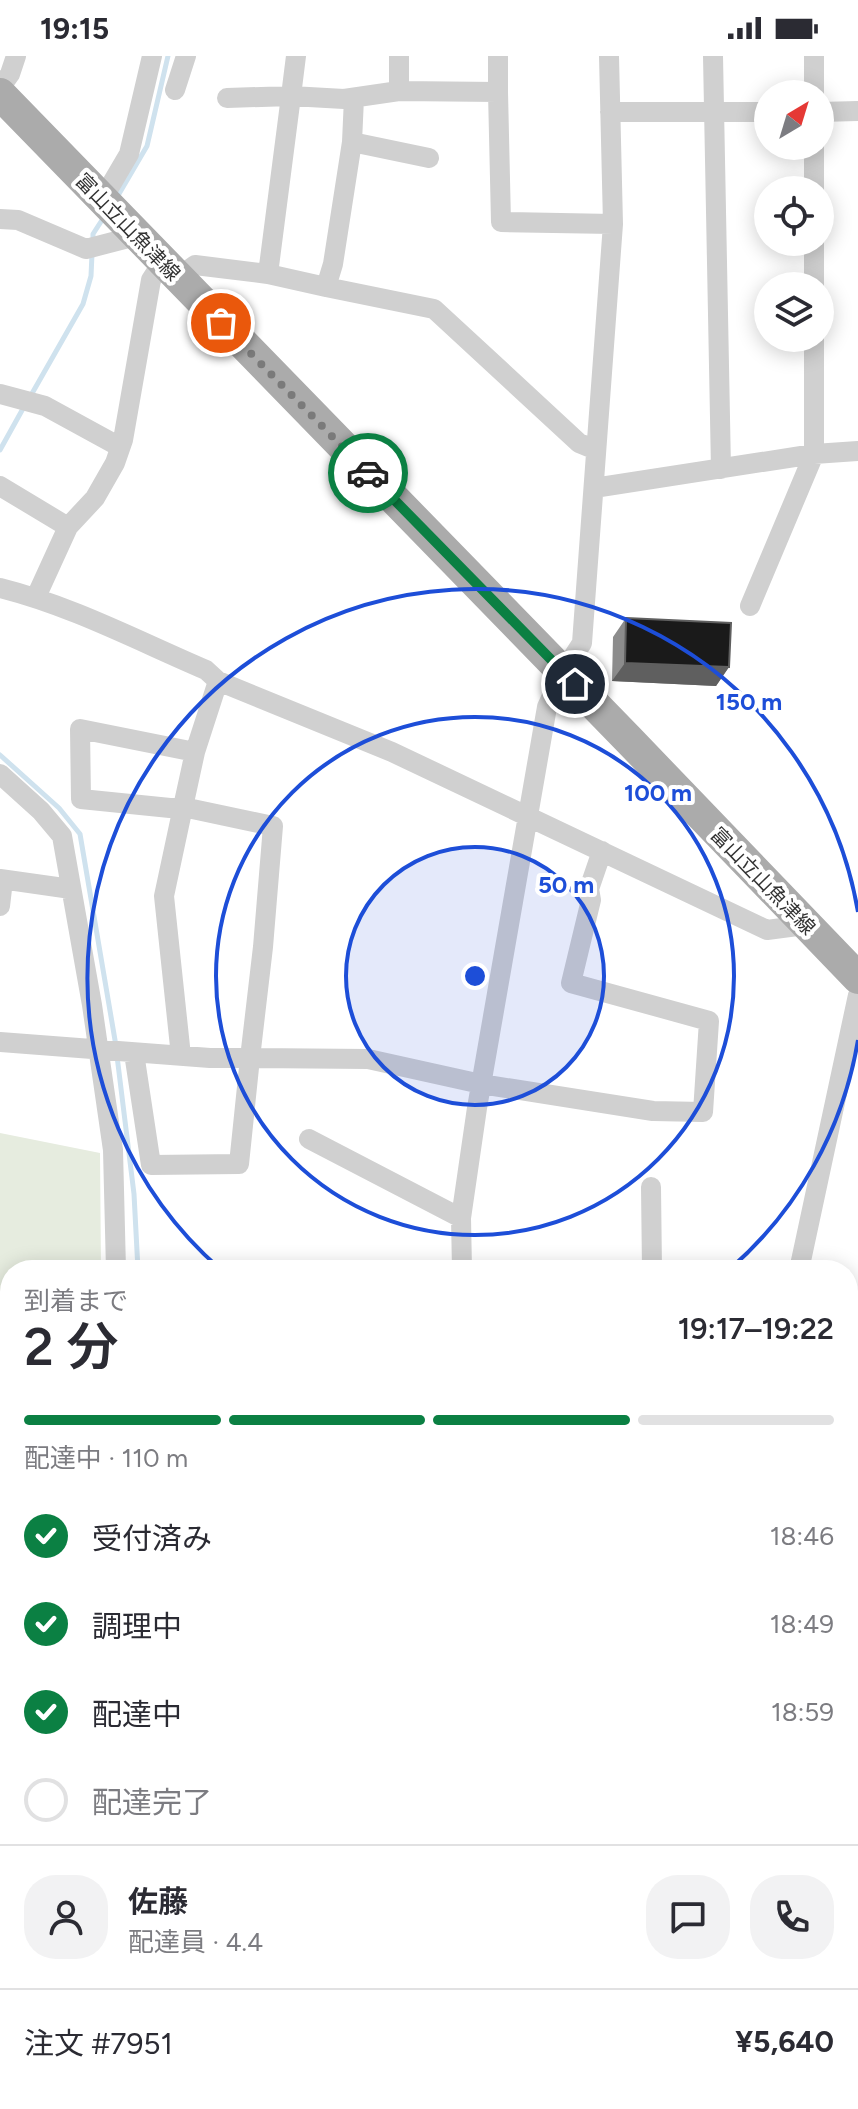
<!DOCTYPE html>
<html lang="ja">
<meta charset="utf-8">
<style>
body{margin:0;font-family:Figtree,"Noto Sans JP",sans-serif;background:#f2f2f3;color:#2b2b33;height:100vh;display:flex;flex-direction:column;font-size:30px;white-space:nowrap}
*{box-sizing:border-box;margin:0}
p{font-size:26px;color:#7c7c81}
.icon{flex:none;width:44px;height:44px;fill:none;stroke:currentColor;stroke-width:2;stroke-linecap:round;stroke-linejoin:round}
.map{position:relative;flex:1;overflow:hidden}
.details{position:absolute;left:0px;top:1204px;width:858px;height:850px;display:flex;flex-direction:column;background:#fff;border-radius:32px 32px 0 0;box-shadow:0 4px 20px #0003}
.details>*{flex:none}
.needle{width:52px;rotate:38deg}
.controls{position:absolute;left:754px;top:24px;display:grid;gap:16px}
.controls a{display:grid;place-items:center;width:80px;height:80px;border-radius:50%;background:#fff;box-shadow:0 4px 20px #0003;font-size:40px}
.pin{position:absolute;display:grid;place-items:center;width:68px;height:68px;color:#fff;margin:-34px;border:4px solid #fff;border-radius:50%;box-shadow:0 2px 8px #0007}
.courier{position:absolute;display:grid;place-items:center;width:80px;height:80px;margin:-40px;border:6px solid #0b8043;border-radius:50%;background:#fff;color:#222;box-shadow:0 2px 10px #0007}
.summary em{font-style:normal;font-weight:600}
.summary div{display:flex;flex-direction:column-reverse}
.summary{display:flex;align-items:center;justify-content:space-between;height:136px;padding:0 24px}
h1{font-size:52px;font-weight:600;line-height:60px}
.bar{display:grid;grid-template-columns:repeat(4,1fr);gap:12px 8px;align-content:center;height:96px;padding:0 24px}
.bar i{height:10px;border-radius:6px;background:#e1e1e2}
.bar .on{background:#0b8043}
.bar p{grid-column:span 4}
.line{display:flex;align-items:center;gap:20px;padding:0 24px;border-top:2px solid #e1e1e2}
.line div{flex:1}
.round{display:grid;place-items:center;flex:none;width:84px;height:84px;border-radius:32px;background:#f2f2f3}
ol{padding:0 24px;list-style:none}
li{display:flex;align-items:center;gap:24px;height:88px}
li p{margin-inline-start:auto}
li .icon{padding:8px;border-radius:50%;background:#0b8043;color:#fff;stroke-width:4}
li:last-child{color:#7c7c81}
li i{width:44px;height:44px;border:4px solid #e1e1e2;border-radius:50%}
.status{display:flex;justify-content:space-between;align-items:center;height:56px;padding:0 40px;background:#fff;direction:ltr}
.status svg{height:22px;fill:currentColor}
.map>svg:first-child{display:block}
</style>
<div class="status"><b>19:15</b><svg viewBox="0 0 49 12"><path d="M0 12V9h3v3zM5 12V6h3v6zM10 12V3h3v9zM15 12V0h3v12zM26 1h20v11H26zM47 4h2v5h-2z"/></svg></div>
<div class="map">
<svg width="858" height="2053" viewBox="0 0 858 2053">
<rect width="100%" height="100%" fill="#fff"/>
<path fill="#e6ecdf" d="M0 1077 100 1097 101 1214H10V1310L0 1308Z"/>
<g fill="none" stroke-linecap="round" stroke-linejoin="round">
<path stroke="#cfe2ee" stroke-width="5" d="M116 143 147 90 168 0
M93 184V178L104 161
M30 341 83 248 91 220 92 198
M0 394 25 349
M0 699 59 752 80 778 116 990
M117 1000 134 1138 138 1214
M259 2044 265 2053"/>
<path stroke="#d0d0d0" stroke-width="20" d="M296 0 291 40 344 43 399 35 498 36 501 166 613 168
M399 0V35
M498 0V36
M713 0 721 413
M814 0V38
M0 32 10 18 16 0
M175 34 186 0
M227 42 291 40 268 218 326 231
M354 42 352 86 429 102
M610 56H768
M820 56 858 55
M352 86 333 208 326 231 434 253 579 387 596 394
M814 90V134
M102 144 129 98 152 0
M0 163 18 164 86 193 136 180
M814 186V230
M177 222 195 209 268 218
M0 338 45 350 120 391
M0 430 68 471
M594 432 814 398 858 395
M0 532C72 550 138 585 206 614L218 625 392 696 767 874 805 869
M36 541 68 471 95 442 115 407 123 384 151 224 162 207
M750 550 814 398V282
M0 718 41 755 62 780 92 949 113 1094 116 1214
M0 823 71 833
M0 850 3 824
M0 986 210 1002H250L263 891 273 770 183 751 195 696 218 625
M134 997 151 1109 239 1108 250 1002 368 1003 481 1028 653 1055 703 1056 709 965 571 927 591 844 589 833 602 795
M181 1000 164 840 183 751 170 752 81 743 80 673 195 696
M309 1083 461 1162
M651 1131 652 1214
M462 1214 461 1162 477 1052 547 651 563 616 582 587 613 168 609 0
M799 1214 858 939
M848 1258 858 1260
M0 1478 10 1480
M848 1543 858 1545
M0 1595 10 1597
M0 1711 10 1713
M848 1948 858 1937
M0 1997 10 1994
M848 2043 857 2053
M240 2044 246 2053
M275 2044 282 2053
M475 2044 476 2053
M23 2053V2044
M127 2053 128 2044
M377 2053 378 2044
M587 2053 671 2044"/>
<path stroke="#ababab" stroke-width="32" d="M0 38 628 683 858 922"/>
</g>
<path fill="#8c8c8c" d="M626 562 729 611 716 630 612 625 613 581Z
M0 1335 2 1351 10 1353V1446L0 1444Z"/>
<path fill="#5f5f5f" d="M625 607 729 611 716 630 612 625Z
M0 1385 10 1387V1392L0 1406Z
M5 1424 10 1425V1446L0 1444V1432Z"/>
<path fill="#1a1a1a" stroke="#5f5f5f" stroke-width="2" d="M626 562 731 567 729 611 625 607Z
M0 1335 5 1336 2 1351 10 1353V1387L0 1385Z
M10 1402V1425L5 1424Z"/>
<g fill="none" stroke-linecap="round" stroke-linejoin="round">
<path stroke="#7a7a7a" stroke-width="8" stroke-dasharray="0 14.4" d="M221 267 368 417"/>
<path stroke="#0b8043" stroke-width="10" d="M368 417 575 628"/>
</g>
<circle cx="475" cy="920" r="129" fill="#1d4ed8" fill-opacity=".12"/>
<g fill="none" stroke="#1d4ed8" stroke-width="4">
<circle cx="475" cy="920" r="129"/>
<circle cx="475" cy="920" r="259"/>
<path d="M858 984A388 388 0 0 1 730 1213M220 1213A388 388 0 1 1 858 856"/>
</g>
<g text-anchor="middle" stroke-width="8" stroke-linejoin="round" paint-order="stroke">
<g font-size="20" fill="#333" stroke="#fff">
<text transform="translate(128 171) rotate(46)" y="7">富山立山魚津線</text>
<text transform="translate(763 825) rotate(46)" y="7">富山立山魚津線</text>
</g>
</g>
<circle cx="475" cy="920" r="12" fill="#1d4ed8" stroke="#fff" stroke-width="4"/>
<g font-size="24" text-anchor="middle" font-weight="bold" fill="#1d4ed8" stroke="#fff" stroke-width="8" stroke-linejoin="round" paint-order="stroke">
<text x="749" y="654">150 m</text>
<text x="658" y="745">100 m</text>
<text x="566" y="837">50 m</text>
</g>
</svg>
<div class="controls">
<a><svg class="needle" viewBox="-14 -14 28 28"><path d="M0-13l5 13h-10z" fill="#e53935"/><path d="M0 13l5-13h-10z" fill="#7c7c81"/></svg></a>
<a><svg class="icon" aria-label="locate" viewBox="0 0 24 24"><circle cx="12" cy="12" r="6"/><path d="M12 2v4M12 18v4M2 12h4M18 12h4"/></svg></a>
<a><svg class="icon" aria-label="layers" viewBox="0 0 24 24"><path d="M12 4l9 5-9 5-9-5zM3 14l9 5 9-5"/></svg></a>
</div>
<div class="pin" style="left:221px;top:267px;background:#ea580c"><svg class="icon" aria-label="bag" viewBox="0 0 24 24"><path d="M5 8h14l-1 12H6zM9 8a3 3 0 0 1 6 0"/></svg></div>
<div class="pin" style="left:575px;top:628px;background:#1f2937"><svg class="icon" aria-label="home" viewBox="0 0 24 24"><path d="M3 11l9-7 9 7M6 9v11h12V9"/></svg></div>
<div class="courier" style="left:368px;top:417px"><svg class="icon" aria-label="car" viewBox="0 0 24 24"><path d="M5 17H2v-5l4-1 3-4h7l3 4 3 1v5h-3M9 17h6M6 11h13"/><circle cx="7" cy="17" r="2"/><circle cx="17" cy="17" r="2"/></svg></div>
<section class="details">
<div class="summary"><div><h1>2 分</h1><p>到着まで</p></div><em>19:17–19:22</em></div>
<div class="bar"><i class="on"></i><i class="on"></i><i class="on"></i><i></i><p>配達中 · 110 m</p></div>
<ol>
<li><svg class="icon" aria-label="check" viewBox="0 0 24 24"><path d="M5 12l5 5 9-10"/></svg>受付済み<p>18:46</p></li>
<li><svg class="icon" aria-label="check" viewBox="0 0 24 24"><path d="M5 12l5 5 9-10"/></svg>調理中<p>18:49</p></li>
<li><svg class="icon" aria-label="check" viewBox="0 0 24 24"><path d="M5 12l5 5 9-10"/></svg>配達中<p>18:59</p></li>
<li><i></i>配達完了</li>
</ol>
<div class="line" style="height:144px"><a class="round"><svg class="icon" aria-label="person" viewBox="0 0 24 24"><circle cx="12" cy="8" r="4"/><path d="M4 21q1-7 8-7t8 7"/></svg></a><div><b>佐藤</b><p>配達員 · 4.4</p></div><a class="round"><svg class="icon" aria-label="chat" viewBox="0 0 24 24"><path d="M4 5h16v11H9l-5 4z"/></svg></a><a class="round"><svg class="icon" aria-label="phone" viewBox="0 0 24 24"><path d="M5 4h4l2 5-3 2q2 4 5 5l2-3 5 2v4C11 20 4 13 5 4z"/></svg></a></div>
<div class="line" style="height:104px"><div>注文 #7951</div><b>¥5,640</b></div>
</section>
</div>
